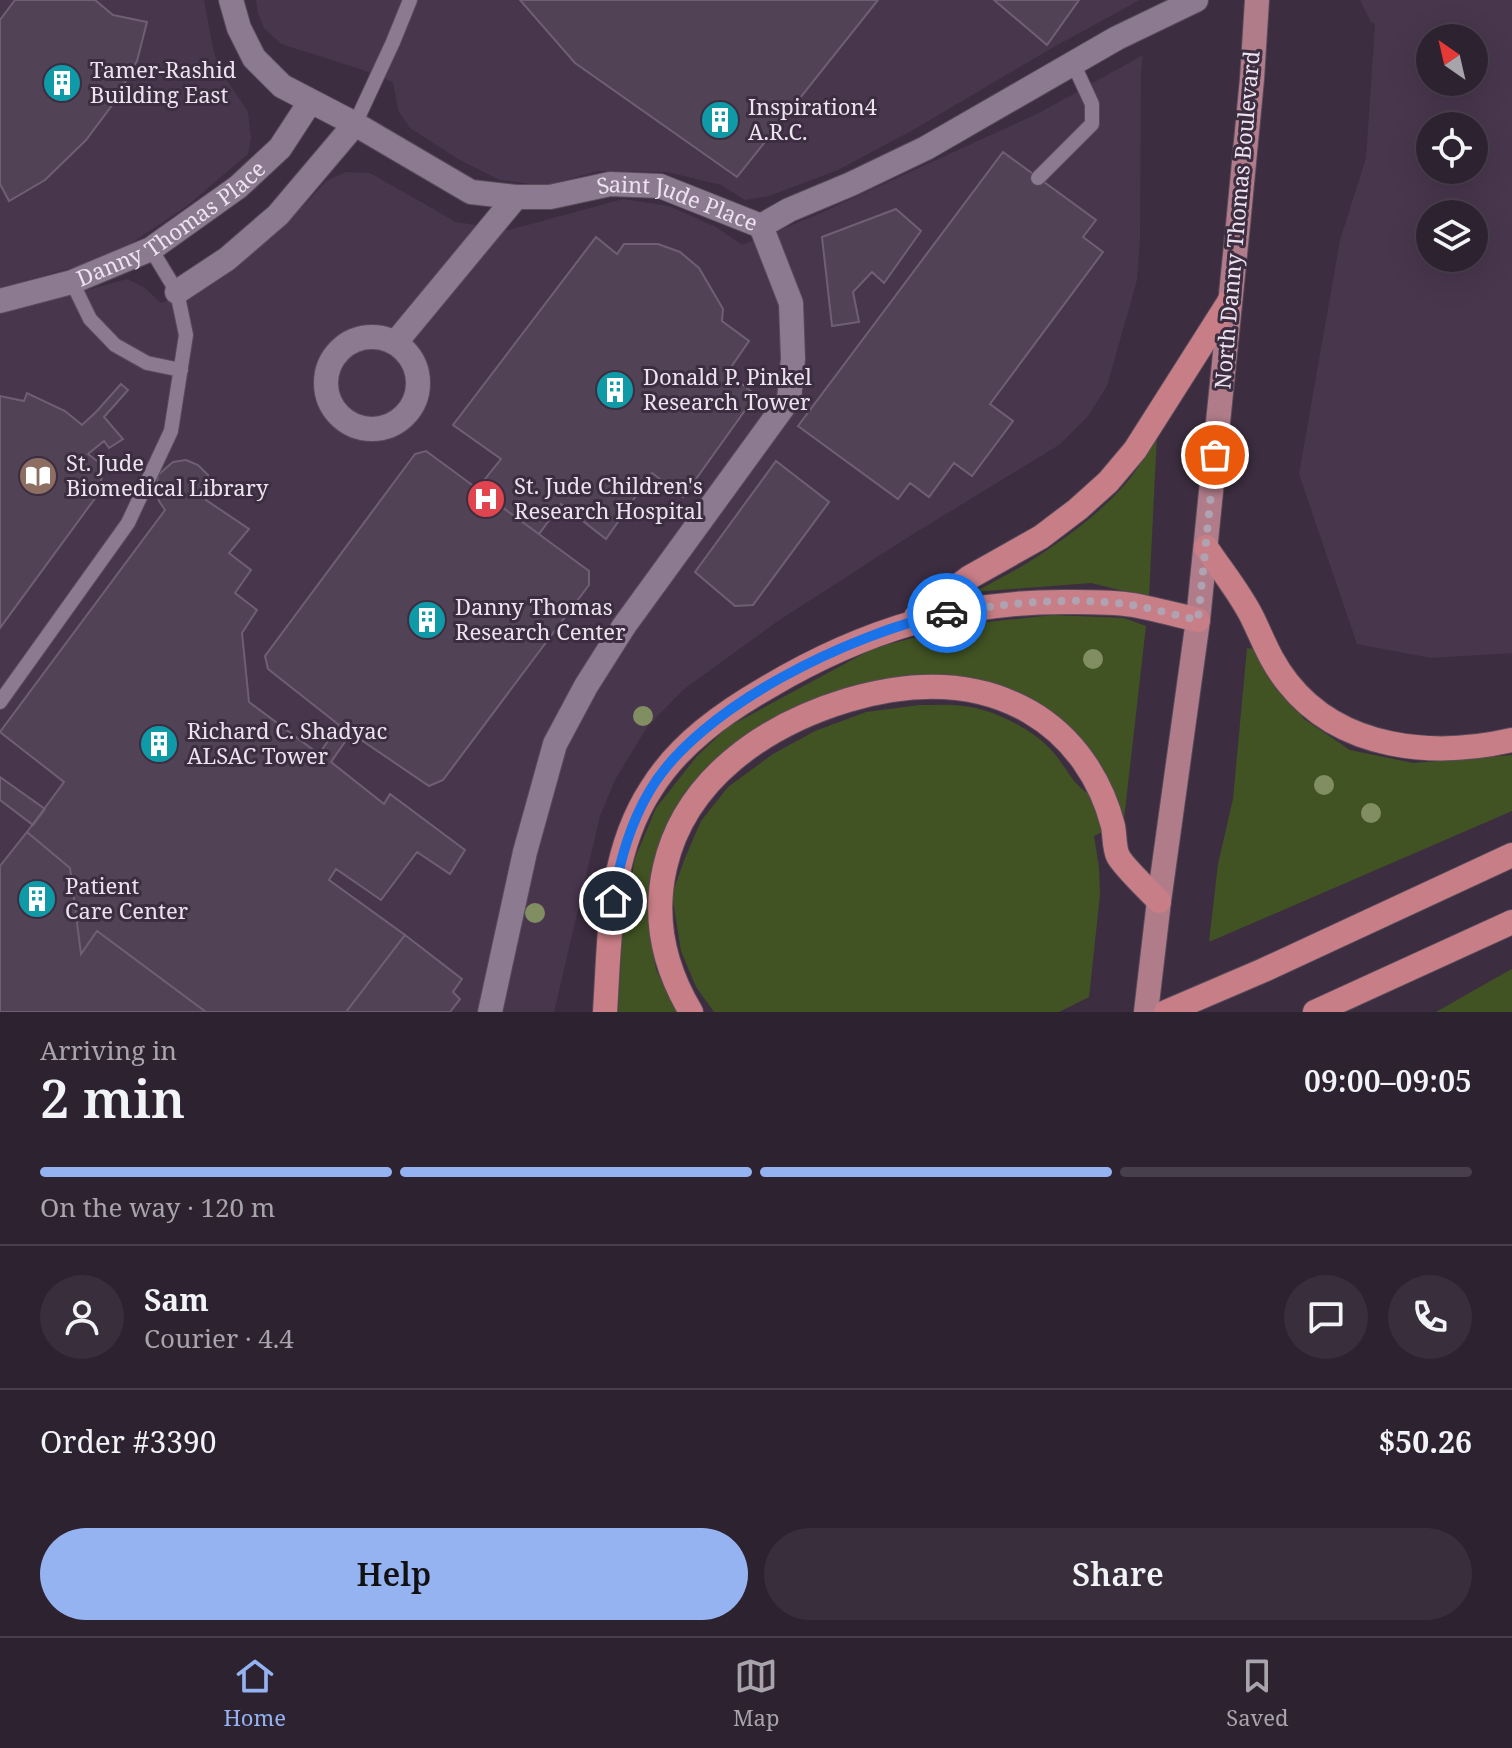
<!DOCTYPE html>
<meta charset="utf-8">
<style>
body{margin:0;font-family:"Noto Serif",serif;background:#392f3c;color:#f1f3f6;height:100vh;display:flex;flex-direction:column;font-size:30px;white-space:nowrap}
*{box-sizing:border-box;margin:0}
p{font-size:26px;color:#a7a4ab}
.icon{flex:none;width:44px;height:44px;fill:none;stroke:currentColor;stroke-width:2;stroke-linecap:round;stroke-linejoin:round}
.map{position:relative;height:1012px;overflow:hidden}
.drawer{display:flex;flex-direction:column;background:#2d2230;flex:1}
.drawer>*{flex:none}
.needle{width:52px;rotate:326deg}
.buttons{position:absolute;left:1416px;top:24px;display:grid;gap:16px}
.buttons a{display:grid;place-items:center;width:72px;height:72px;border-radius:50%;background:#2d2230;box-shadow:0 8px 32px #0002,0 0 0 2px #483f4c;font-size:40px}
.pin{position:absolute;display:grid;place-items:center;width:68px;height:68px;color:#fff;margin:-34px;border:4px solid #fff;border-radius:50%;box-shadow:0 2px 8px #0007}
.courier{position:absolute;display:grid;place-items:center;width:80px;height:80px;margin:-40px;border:6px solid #1a73e8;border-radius:50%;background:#fff;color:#222;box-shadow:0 2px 10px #0007}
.head em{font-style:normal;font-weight:600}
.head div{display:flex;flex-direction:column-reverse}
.head{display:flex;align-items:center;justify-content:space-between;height:136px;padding:0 40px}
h1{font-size:52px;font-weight:600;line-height:60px}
.bar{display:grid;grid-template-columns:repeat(4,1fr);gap:12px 8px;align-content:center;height:96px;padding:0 40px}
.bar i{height:10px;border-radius:6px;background:#483f4c}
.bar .on{background:#95b2f1}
.bar p{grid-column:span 4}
.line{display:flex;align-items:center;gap:20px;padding:0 40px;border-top:2px solid #483f4c}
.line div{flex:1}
.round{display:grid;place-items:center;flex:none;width:84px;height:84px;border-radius:42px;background:#392f3c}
.cta{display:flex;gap:16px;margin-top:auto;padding:16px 40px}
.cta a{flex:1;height:92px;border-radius:48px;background:#95b2f1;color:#111;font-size:32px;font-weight:600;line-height:92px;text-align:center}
.cta a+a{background:#392f3c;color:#f1f3f6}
.dock{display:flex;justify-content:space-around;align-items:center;height:112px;border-top:2px solid #483f4c;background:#2d2230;font-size:22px;color:#a7a4ab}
.dock a{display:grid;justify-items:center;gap:4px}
.dock .on{color:#95b2f1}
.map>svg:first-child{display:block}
</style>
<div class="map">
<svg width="1512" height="1012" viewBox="0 0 1512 1012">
<rect width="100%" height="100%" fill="#3c2d40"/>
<path fill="#48364d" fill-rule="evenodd" d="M0 0H204L214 53 228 82 248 112 251 138 248 154 187 206 127 246 78 266 0 288Z
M256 0H1140L1052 48 913 130 838 170 769 196 745 200 721 185 667 172 598 171 544 186 500 180 458 159 410 128 398 110 393 82 360 69 281 44 264 28 258 13Z
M1360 0H1512V653L1431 658 1357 644 1299 474 1340 240 1366 158 1375 24 1371 22ZM1474 38V82H1430V38ZM1474 126V170H1430V126ZM1474 214V258H1430V214Z
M1143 55 1141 71 1140 240 1137 280 1107 386 1088 416 1059 445 910 536 778 621 684 689 647 727 615 780 600 816 554 1012H0V314L127 279 145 288 161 303 202 286 250 254 301 208 326 181 346 172 370 173 456 222 509 230 623 199 669 206 716 227 742 245 814 216 1039 113Z"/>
<path fill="#415323" d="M1157 435 1149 597 1091 583 974 592C1026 566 1079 533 1119 491 1135 475 1146 455 1157 435Z
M1053 615 1124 618 1146 626 1123 828H1121L1105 772 1085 744 988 683 947 675 881 679 817 701 755 733 652 873 648 918 656 969 677 1012H618L622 938 635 858 656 808 697 756 728 727 874 648 968 624Z
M1247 648 1254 649 1270 680 1304 719 1350 750 1413 763 1512 755V811L1209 942 1218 864 1233 799Z
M920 705C934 705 949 704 964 706 992 709 1033 729 1052 751 1066 766 1074 788 1093 796L1104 831 1094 836 1099 867 1100 895 1089 997 1059 1012H714L696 987 681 951 672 894 685 858 701 821 728 787 773 754 815 731 866 712Z
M1512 969V1012H1436L1508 971Z"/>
<path fill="#524256" stroke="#705f74" stroke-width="2" d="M15 0H95L113 15 147 22 137 61 113 104 86 140 45 180 9 201 0 184V20Z
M520 0H878L737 177 575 63Z
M994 0H1079L1047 45Z
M1003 152 1096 220 1083 237 1103 252 990 404 1013 421 972 476 954 463 929 497 910 483 898 499 798 426Z
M896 209 921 231 884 283 872 272 853 292 859 322 832 326 822 237Z
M596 237 617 254 624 244H658L680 252 699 268 723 309 722 321 749 341 727 373 756 395 683 497 652 473 606 539 561 504 539 534 477 489 501 459 453 425Z
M121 384 128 390 104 417 123 439 109 448 104 441 88 454 105 467 96 497 0 628V396L24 401 27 393 65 411 82 425 96 412Z
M426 451 589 571V585L443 780 429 786 339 725 268 669 265 656 415 454Z
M186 460 198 465 208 475 210 489 206 500 249 529 229 553 251 570 235 593 257 610 242 633 249 702 319 754 339 725 351 733 331 762 384 804 390 794 465 850 450 874 417 852 381 900 336 869 329 880 405 935 346 1012H206L97 931 81 954 70 868 27 832 64 782 0 732 165 510 159 501 156 489 158 475 173 462Z
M776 461 829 502 753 605 735 606 695 572Z
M0 777 45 809 33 825 0 800Z
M27 832 70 868 81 954 97 931 206 1012H0V866Z
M405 935 462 979 453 992 460 999 450 1012H346Z"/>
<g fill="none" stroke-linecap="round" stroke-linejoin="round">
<defs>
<path id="lane" d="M355 124 393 42 410 0
M1038 178 1092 124V104L1073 63
M72 282 90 319 115 345 147 363 181 370
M0 702 128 523 171 431 186 335 177 292 151 249"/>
<g id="street">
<path id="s1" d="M231 0 239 28 254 58 282 86 355 124 471 192 516 197H550L610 184 660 186 761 226 789 210 851 184 926 148 1117 38 1196 0"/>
<path d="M177 292 227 259 278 215 355 124"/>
<path id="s2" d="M0 301 72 282 151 249 238 187 280 148 310 102"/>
<circle cx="372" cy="383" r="46"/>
<path d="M396 342 516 197"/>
<path d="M490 1012 525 852 555 744 586 686 624 626 789 399 793 359 791 303 761 226"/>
</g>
<path id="primary" d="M1146 1012 1159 901 1198 620 1238 225 1252 79 1257 0"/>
<path id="highway" d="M1206 547C1221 570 1241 594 1253 619 1264 642 1271 662 1288 683 1341 750 1434 758 1512 740
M916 617 970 577 1041 537 1078 509 1108 482 1135 450 1229 302
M605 1012C610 937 608 855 651 789 679 744 723 713 768 687 864 630 961 600 1073 602 1093 602 1114 602 1133 605 1155 609 1177 615 1198 620
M691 1012C664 967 653 919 665 867 685 779 765 725 848 700 909 682 973 679 1030 712 1073 737 1101 779 1113 826 1115 836 1114 848 1118 856 1122 865 1150 892 1159 901
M1166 1012 1264 970 1512 855
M1315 1012 1512 922"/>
</defs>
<use href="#lane" stroke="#584b5a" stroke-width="16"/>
<use href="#street" stroke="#584b5a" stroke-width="26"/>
<use href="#primary" stroke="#584b5a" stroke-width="26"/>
<use href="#highway" stroke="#584b5a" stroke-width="26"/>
<use href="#lane" stroke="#8c7a91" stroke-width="14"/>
<use href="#street" stroke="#8c7a91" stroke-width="24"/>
<use href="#primary" stroke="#b07c8a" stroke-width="24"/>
<use href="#highway" stroke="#c87e86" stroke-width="24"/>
</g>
<g fill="#808e61">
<circle cx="1093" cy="659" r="10"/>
<circle cx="643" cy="716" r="10"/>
<circle cx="1324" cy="785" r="10"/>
<circle cx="1371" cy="813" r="10"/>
<circle cx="535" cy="913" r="10"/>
</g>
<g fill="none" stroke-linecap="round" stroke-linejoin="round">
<path stroke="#afa3b2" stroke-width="8" stroke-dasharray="0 14.4" d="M947 613C1008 603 1071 596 1132 605 1154 609 1176 615 1198 620L1215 455"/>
<path stroke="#1a73e8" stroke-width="10" d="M613 901C619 863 629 826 649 792 698 706 853 633 947 613"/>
</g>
<defs>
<symbol id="building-disc" viewBox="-11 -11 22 22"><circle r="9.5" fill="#0f9aa8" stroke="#3c2d40"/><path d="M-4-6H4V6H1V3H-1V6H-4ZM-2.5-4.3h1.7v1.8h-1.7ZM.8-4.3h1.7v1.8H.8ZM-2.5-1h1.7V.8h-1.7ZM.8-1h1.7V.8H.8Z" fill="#fff"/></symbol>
<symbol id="library-disc" viewBox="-11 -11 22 22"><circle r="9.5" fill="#8d6e63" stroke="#3c2d40"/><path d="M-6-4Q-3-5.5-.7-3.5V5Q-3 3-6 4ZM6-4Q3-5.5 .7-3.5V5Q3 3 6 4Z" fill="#fff"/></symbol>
<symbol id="hospital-disc" viewBox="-11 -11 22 22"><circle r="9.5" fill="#e0444e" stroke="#3c2d40"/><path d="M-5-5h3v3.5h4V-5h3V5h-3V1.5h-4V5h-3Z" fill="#fff"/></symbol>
</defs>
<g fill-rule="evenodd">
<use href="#building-disc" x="40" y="61" width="44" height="44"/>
<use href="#building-disc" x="698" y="98" width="44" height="44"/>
<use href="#building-disc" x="593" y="368" width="44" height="44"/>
<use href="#library-disc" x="16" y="454" width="44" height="44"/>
<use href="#hospital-disc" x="464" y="477" width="44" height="44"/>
<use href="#building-disc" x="405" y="598" width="44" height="44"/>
<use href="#building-disc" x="137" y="722" width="44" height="44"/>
<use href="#building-disc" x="15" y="877" width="44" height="44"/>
</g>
<g text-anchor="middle" stroke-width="6" stroke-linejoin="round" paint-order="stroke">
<g font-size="22" fill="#ede3ef" stroke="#3c2d40" text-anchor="start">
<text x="90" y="78">Tamer-Rashid<tspan x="90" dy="25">Building East</tspan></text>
<text x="748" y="115">Inspiration4<tspan x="748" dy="25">A.R.C.</tspan></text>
<text x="643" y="385">Donald P. Pinkel<tspan x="643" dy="25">Research Tower</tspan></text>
<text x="66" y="471">St. Jude<tspan x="66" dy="25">Biomedical Library</tspan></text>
<text x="514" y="494">St. Jude Children's<tspan x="514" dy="25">Research Hospital</tspan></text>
<text x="455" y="615">Danny Thomas<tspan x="455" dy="25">Research Center</tspan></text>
<text x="187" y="739">Richard C. Shadyac<tspan x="187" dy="25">ALSAC Tower</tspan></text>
<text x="65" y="894">Patient<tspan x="65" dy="25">Care Center</tspan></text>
</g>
<g font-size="22" fill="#ede3ef" stroke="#3c2d40">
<text dy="8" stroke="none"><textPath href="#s1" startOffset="530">Saint Jude Place</textPath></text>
<text dy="8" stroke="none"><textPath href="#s2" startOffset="190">Danny Thomas Place</textPath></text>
<text transform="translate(1237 220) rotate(-85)" y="8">North Danny Thomas Boulevard</text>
</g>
</g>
</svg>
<div class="buttons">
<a><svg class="needle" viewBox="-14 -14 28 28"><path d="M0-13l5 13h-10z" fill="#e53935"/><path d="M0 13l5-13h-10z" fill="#a7a4ab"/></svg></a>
<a><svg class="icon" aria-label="locate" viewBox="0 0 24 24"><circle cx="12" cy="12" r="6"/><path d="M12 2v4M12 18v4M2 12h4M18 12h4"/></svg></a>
<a><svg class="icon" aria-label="layers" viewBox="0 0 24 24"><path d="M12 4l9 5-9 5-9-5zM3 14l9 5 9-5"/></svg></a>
</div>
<div class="pin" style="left:1215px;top:455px;background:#ea580c"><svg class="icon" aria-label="bag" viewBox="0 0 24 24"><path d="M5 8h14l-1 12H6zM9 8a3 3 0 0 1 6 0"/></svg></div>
<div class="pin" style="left:613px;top:901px;background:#1f2937"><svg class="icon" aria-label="home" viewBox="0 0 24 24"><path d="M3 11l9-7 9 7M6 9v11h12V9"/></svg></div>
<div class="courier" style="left:947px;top:613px"><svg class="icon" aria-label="car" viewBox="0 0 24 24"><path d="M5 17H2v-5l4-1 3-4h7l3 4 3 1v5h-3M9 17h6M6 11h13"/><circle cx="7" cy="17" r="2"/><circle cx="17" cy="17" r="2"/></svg></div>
</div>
<section class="drawer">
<div class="head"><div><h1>2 min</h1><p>Arriving in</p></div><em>09:00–09:05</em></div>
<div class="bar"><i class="on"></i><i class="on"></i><i class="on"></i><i></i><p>On the way · 120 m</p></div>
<div class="line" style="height:144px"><a class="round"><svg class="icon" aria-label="person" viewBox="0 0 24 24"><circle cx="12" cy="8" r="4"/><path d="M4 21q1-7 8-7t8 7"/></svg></a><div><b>Sam</b><p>Courier · 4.4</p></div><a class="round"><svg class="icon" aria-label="chat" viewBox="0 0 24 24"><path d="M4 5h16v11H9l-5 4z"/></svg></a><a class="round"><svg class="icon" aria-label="phone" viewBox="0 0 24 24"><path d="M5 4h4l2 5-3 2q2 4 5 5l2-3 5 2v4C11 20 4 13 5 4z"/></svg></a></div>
<div class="line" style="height:104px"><div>Order #3390</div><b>$50.26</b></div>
<div class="cta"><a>Help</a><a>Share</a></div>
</section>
<nav class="dock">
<a class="on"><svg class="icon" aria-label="home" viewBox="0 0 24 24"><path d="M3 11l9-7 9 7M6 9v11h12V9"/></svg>Home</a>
<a><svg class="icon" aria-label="map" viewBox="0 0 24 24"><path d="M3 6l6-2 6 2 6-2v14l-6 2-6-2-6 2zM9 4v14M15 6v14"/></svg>Map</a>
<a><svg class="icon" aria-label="saved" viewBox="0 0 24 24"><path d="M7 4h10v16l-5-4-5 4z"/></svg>Saved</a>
</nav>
